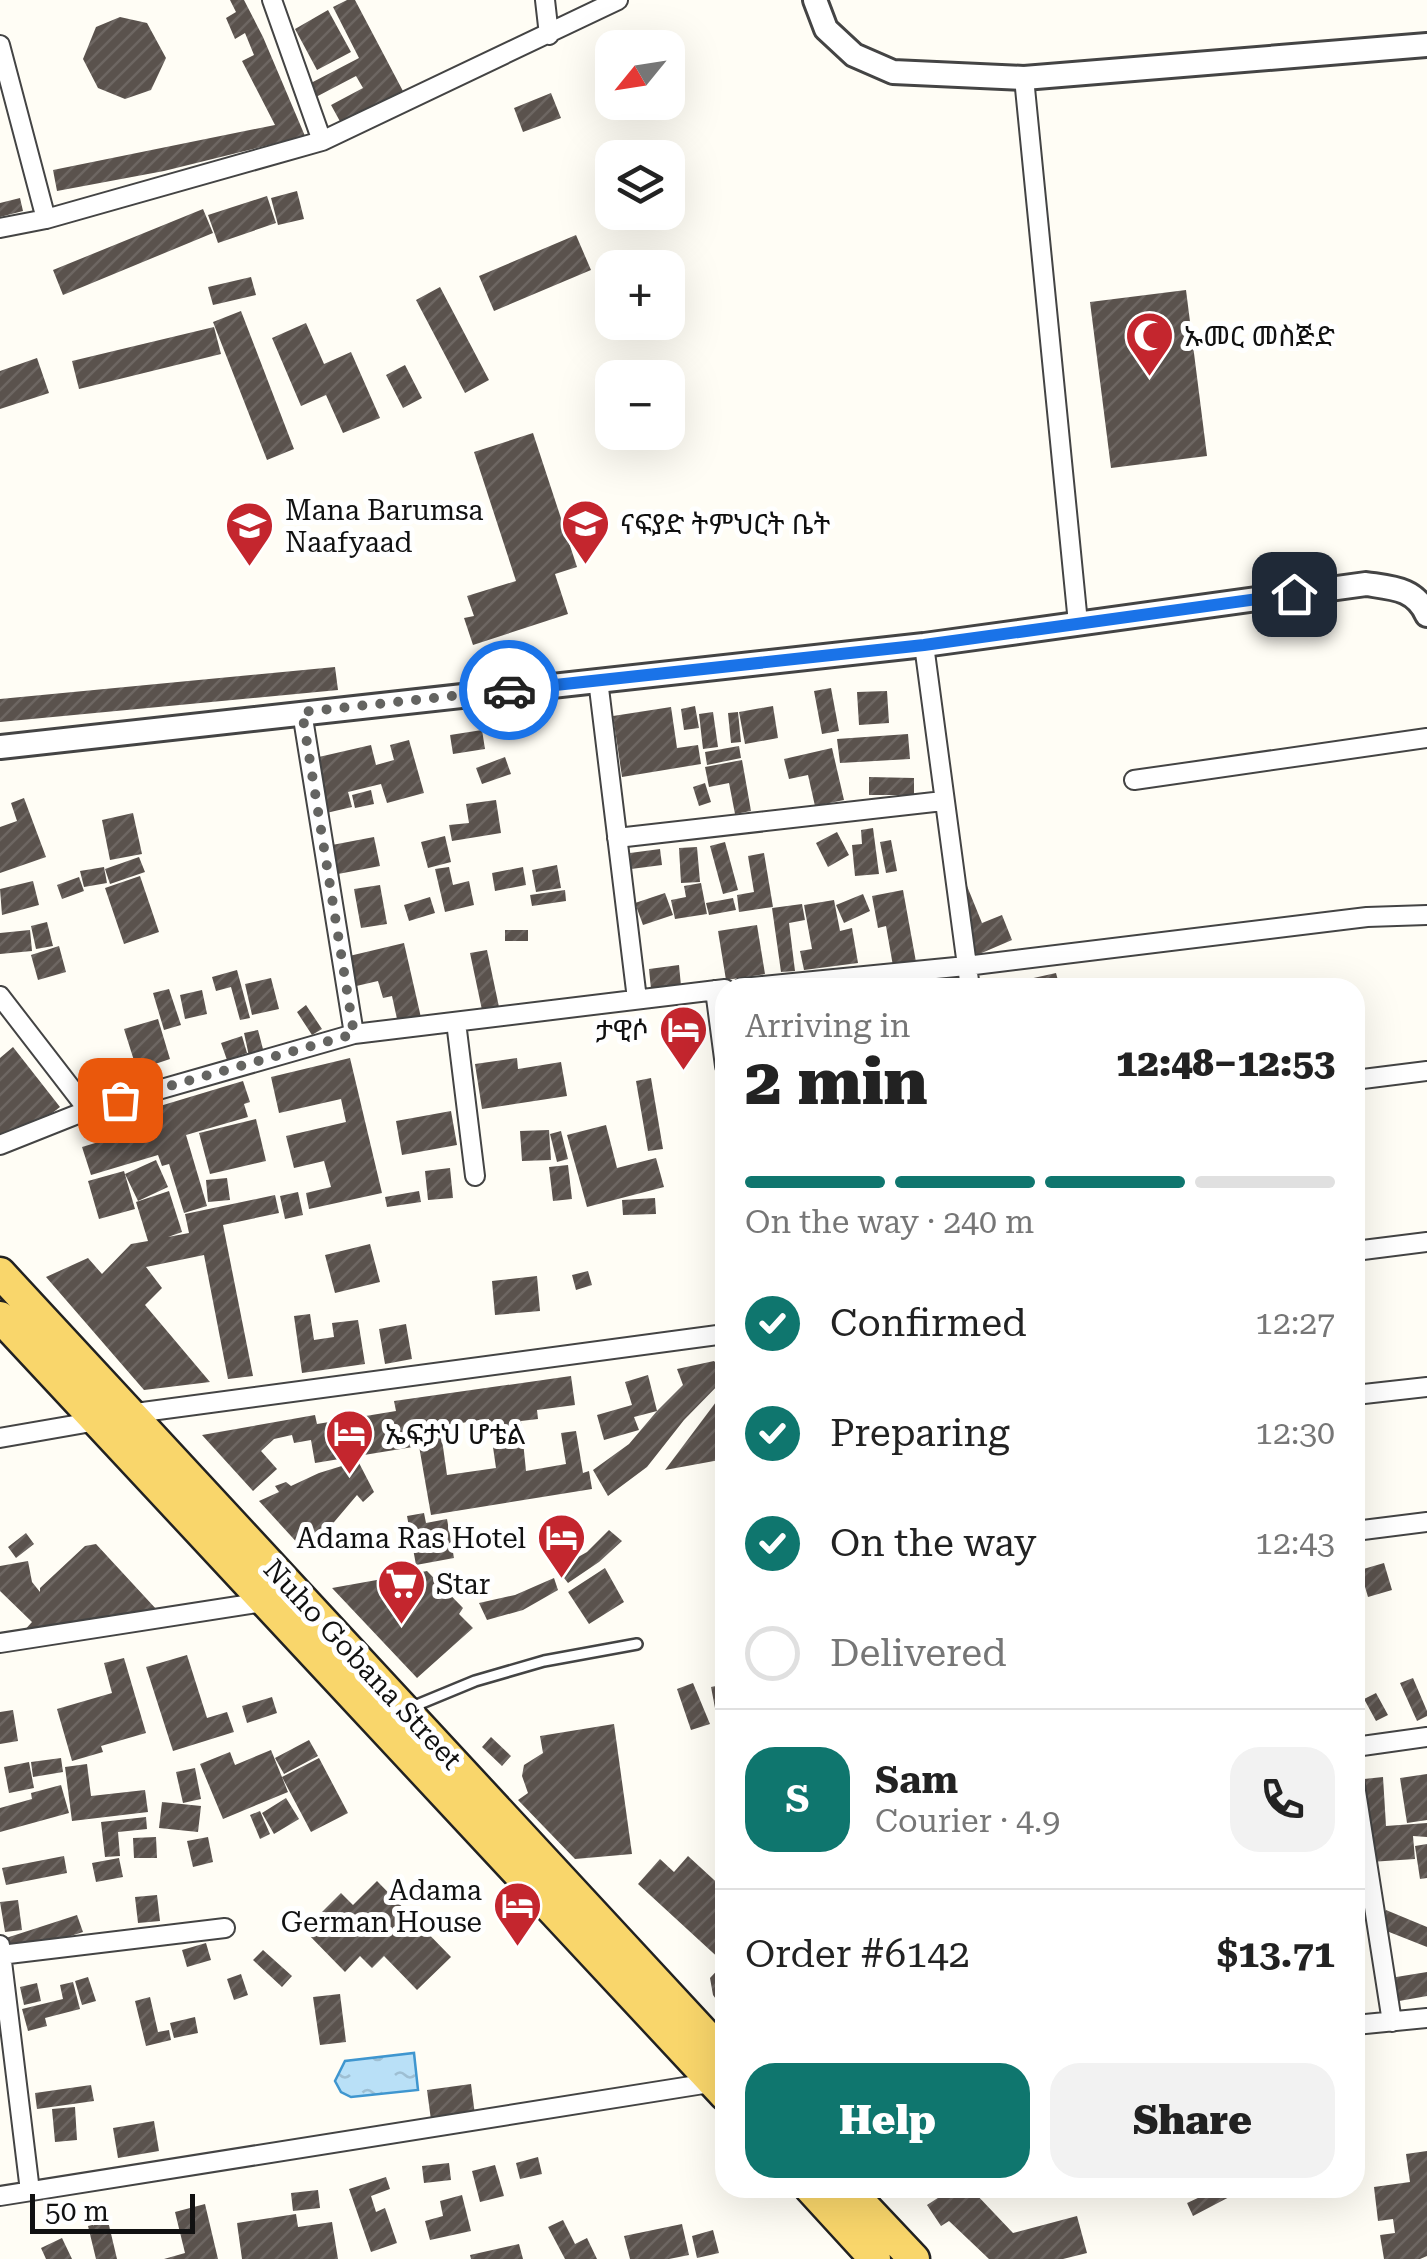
<!DOCTYPE html>
<meta charset="utf-8">
<style>
body{margin:0;font-family:"Roboto Serif","Noto Sans Ethiopic",serif;background:#f2f2f2;color:#222;height:100vh;display:flex;flex-direction:column;font-size:38px;white-space:nowrap}
*{box-sizing:border-box;margin:0}
p{font-size:32px;color:#767676}
.icon{flex:none;width:55px;height:55px;fill:none;stroke:currentColor;stroke-width:2;stroke-linecap:round;stroke-linejoin:round}
.map{position:relative;flex:1;overflow:hidden}
.panel{position:absolute;left:715px;top:978px;width:650px;height:1220px;display:flex;flex-direction:column;background:#fff;border-radius:30px;box-shadow:0 10px 40px #0002}
.panel>*{flex:none}
.needle{width:65px;rotate:240deg}
.fabs{position:absolute;left:595px;top:30px;display:grid;gap:20px}
.fabs a{display:grid;place-items:center;width:90px;height:90px;border-radius:20px;background:#fff;box-shadow:0 10px 40px #0002;font-size:50px}
.scale{position:absolute;left:30px;bottom:25px;width:165px;box-sizing:border-box;padding-left:10px;border:5px solid #111;border-top:0;font-size:28px;line-height:35px;white-space:nowrap;color:#111;-webkit-text-stroke:8px #fff;paint-order:stroke}
.pin{position:absolute;display:grid;place-items:center;width:85px;height:85px;color:#fff;margin:-42px;border-radius:20px;box-shadow:0 5px 15px #0006}
.courier{position:absolute;display:grid;place-items:center;width:100px;height:100px;margin:-50px;border:8px solid #1a73e8;border-radius:50%;background:#fff;color:#222;box-shadow:0 2px 12px #0007}
.head em{font-style:normal;font-weight:800}
.head div{display:flex;flex-direction:column-reverse}
.head{display:flex;align-items:center;justify-content:space-between;height:170px;padding:0 30px}
h1{font-size:65px;font-weight:800;line-height:75px}
.bar{display:grid;grid-template-columns:repeat(4,1fr);gap:15px 10px;align-content:center;height:120px;padding:0 30px}
.bar i{height:12px;border-radius:8px;background:#e0e0e0}
.bar .current{background:#0f766e}
.bar p{grid-column:span 4}
.line{display:flex;align-items:center;gap:25px;padding:0 30px;border-top:2px solid #e0e0e0}
.line div{flex:1}
.round{display:grid;place-items:center;flex:none;width:105px;height:105px;border-radius:30px;background:#f2f2f2}
ol{padding:0 30px;list-style:none}
li{display:flex;align-items:center;gap:30px;height:110px}
li p{margin-inline-start:auto}
li .icon{padding:10px;border-radius:50%;background:#0f766e;color:#fff;stroke-width:4}
li:last-child{color:#767676}
li i{width:55px;height:55px;border:5px solid #e0e0e0;border-radius:50%}
.primary-button{display:flex;gap:20px;margin-top:auto;padding:20px 30px}
.primary-button a{flex:1;height:115px;border-radius:30px;background:#0f766e;color:#fff;font-size:40px;font-weight:800;line-height:115px;text-align:center}
.primary-button a+a{background:#f2f2f2;color:#222}
.map>svg:first-child{display:block}
</style>
<div class="map">
<svg width="1427" height="2259" viewBox="0 0 1427 2259">
<defs>
<pattern id="water-ripples" width="26" height="14" patternUnits="userSpaceOnUse" patternTransform="scale(2.5)"><rect width="26" height="14" fill="#b9e0f7"/><path d="M2 4q2-2 4 0t4 0M15 11q2-2 4 0t4 0" fill="none" stroke="#9ebfd3"/></pattern>
<pattern id="building-hatch" width="6" height="6" patternUnits="userSpaceOnUse" patternTransform="scale(2.5)"><rect width="6" height="6" fill="#5a524d"/><path d="M-1 1l2-2M0 6l6-6M5 7l2-2" fill="none" stroke="#6d6662"/></pattern>
</defs>
<rect width="100%" height="100%" fill="#fffdf5"/>
<path fill="url(#water-ripples)" stroke="#3f96cf" stroke-width="2.5" d="M414 2053 418 2090 351 2097 341 2092 335 2081 345 2061Z"/>
<path fill="url(#building-hatch)" fill-rule="evenodd" d="M230 0H244L263 37 305 136 164 171 57 191 53 170 275 125 242 61 254 55 245 33 235 39 226 18 236 12Z
M347 0H355L404 93 342 125 331 105 363 88 356 76 316 97 309 84 359 58 333 7Z
M328 10 351 52 317 70 295 29Z
M120 17 147 23 166 58 151 90 125 99 98 88 83 59 96 27Z
M551 93 561 118 523 132 514 108Z
M297 191 304 219 278 225 271 198Z
M267 196 276 223 218 243 208 215Z
M20 198 23 211 0 217V203Z
M203 209 213 233 63 295 53 270Z
M576 235 591 270 494 311 479 276Z
M251 277 256 295 213 305 208 287Z
M440 287 489 380 465 393 416 300Z
M1186 290 1207 456 1111 468 1090 302Z
M241 311 294 449 267 460 213 322Z
M306 323 324 364 351 352 380 418 343 433 326 395 301 406 272 338Z
M214 327 221 354 79 389 72 361Z
M37 358 49 393 0 409V371Z
M405 365 422 398 403 408 386 375Z
M533 433 577 567 555 574 568 614 473 645 464 618 474 616 467 596 516 581 474 452Z
M335 667 338 690 0 722V699Z
M831 688 839 731 822 734 814 691Z
M887 691 889 723 859 725 857 692Z
M695 706 699 728 684 730 681 709Z
M773 706 778 738 745 744 739 712Z
M671 707 677 748 698 745 701 764 622 777 613 716Z
M713 712 718 747 703 749 699 714Z
M738 712 741 742 731 743 728 713Z
M482 730 485 749 453 754 450 735Z
M908 734 910 759 840 763 837 739Z
M409 740 424 793 387 803 381 784 348 792 352 807 322 814 310 759 371 745 376 765 394 760 390 745Z
M739 746 741 758 707 765 705 752Z
M832 748 844 800 815 806 808 775 789 779 784 759Z
M505 757 511 774 482 784 476 768Z
M742 760 751 811 735 814 729 783 709 787 705 767Z
M869 777 914 778V795H869Z
M705 783 711 802 699 806 693 787Z
M371 790 374 804 355 808 352 795Z
M24 798 46 857 0 873V827L17 821 11 803Z
M496 800 501 833 452 841 449 825 469 823 466 804Z
M133 813 142 854 110 860 102 820Z
M873 828 879 874 855 876 852 845 862 844 861 830Z
M837 832 849 855 828 867 816 843Z
M445 836 451 862 428 868 421 842Z
M374 837 380 866 338 874 332 845Z
M891 840 897 871 886 873 880 842Z
M725 842 738 890 723 894 710 846Z
M697 847 700 882 681 883 679 848Z
M660 849 662 865 631 869 630 853Z
M764 853 773 907 739 912 737 895 754 892 748 856Z
M139 857 145 872 110 884 105 869Z
M557 865 561 888 536 892 532 870Z
M104 867 107 883 84 887 80 871Z
M449 867 453 885 469 881 474 905 445 912 435 869Z
M523 867 526 885 495 891 492 873Z
M140 876 159 932 124 944 105 888Z
M79 877 84 891 62 899 57 885Z
M33 881 39 905 2 915 0 889Z
M701 883 707 914 675 919 671 900 686 897 684 886Z
M380 885 387 924 361 928 354 889Z
M967 886 982 923 1002 915 1012 940 977 955 950 893Z
M565 890 566 901 532 906 530 895Z
M903 890 916 962 893 966 886 926 878 928 872 896Z
M665 893 673 915 643 925 635 903Z
M863 894 870 911 844 923 836 905Z
M430 897 435 913 409 921 404 905Z
M733 898 736 910 709 915 706 903Z
M834 900 840 931 852 928 858 963 804 970 800 951 812 949 804 905Z
M802 904 805 920 789 923 795 971 781 972 772 908Z
M47 922 53 946 36 949 31 926Z
M757 925 765 974 726 980 718 931Z
M30 930 32 951 0 954V933Z
M505 930H528V941H505Z
M404 943 422 1022 399 1028 392 996 383 998 378 981 352 987 345 957Z
M59 946 66 972 38 980 31 955Z
M487 950 499 1007 482 1010 470 953Z
M679 965 681 986 651 989 649 969Z
M237 970 250 1018 240 1020 231 987 216 991 212 977Z
M1056 973 1060 988H1022L1020 981Z
M271 978 279 1009 252 1015 245 984Z
M169 989 181 1025 164 1030 153 993Z
M202 990 207 1014 185 1019 180 995Z
M306 1005 322 1029 312 1035 297 1012Z
M158 1019 170 1059 137 1070 124 1029Z
M258 1030 264 1053 249 1056 244 1033Z
M242 1036 247 1053 227 1060 221 1043Z
M13 1047 60 1107 47 1117 19 1127 0 1142V1058Z
M350 1058 382 1193 309 1209 306 1193 331 1187 324 1161 294 1168 286 1136 346 1122 341 1099 279 1113 271 1077Z
M517 1058 518 1069 561 1062 567 1096 482 1109 475 1064Z
M651 1078 663 1149 648 1151 636 1081Z
M243 1081 250 1102 244 1104 248 1117 186 1135 207 1206 184 1213 169 1164 162 1166 158 1155 91 1175 82 1147 125 1134 120 1118Z
M451 1111 457 1145 402 1155 396 1121Z
M256 1119 266 1161 210 1174 199 1133Z
M606 1125 617 1168 656 1158 664 1187 587 1207 567 1135Z
M549 1130 551 1160 522 1161 520 1131Z
M561 1131 568 1159 557 1162 550 1134Z
M156 1160 168 1187 138 1201 125 1174Z
M568 1165 572 1199 553 1201 549 1167Z
M450 1168 453 1198 428 1200 425 1171Z
M124 1171 135 1209 99 1219 88 1181Z
M227 1178 230 1200 208 1202 206 1180Z
M169 1191 182 1232 168 1237 189 1233 185 1214 275 1195 279 1213 223 1225 253 1376 228 1379 204 1255 146 1267 162 1288 145 1305 210 1382 144 1390 46 1277 88 1258 102 1274 131 1244 148 1241 136 1202Z
M419 1191 421 1202 387 1207 385 1197Z
M298 1192 303 1215 285 1219 280 1196Z
M655 1198 656 1214 623 1215 622 1200Z
M370 1244 380 1282 335 1293 325 1255Z
M588 1271 592 1285 576 1290 572 1275Z
M537 1276 540 1311 495 1315 492 1281Z
M310 1314 314 1340 334 1337 332 1323 358 1320 365 1364 302 1373 294 1316Z
M406 1324 412 1359 385 1364 379 1329Z
M714 1361 725 1373V1378L684 1420 647 1467 608 1496 593 1470 629 1444 657 1411 634 1417 639 1430 604 1440 597 1415 632 1405 625 1382 648 1375 657 1411 683 1385 677 1369Z
M571 1376 575 1405 537 1410 538 1419 521 1421 526 1471 566 1464 561 1433 576 1431 583 1473 589 1471 592 1489 431 1515 419 1446 315 1463 311 1440 294 1443 292 1435 274 1439 261 1451 277 1469 253 1491 202 1435 315 1415 317 1424 396 1411 394 1401ZM489 1419 496 1468 447 1475 440 1426Z
M725 1390V1459L665 1470Z
M358 1461 374 1492 363 1502 357 1495 318 1541 312 1537 301 1547 259 1501 279 1492 275 1486 286 1482 291 1486 319 1473Z
M424 1513 426 1523 447 1519 454 1558 416 1565 407 1516Z
M609 1530 622 1541 599 1562 568 1583 557 1569 587 1552Z
M26 1533 34 1544 16 1558 8 1547Z
M96 1544 157 1610 22 1633 32 1622 0 1591V1566L28 1561 32 1582 40 1592V1588L85 1546Z
M1384 1563 1392 1590 1368 1597 1360 1570Z
M605 1568 624 1602 589 1624 568 1592Z
M427 1571 463 1608 459 1614 473 1628 417 1678 332 1588Z
M554 1578 558 1590 523 1610 487 1620 479 1603 515 1595Z
M187 1655 207 1718 227 1712 234 1732 173 1751 146 1667Z
M124 1658 146 1733 101 1746 103 1752 72 1761 57 1709 112 1693 104 1663Z
M1413 1678 1427 1711V1716L1417 1721 1400 1683Z
M693 1683 710 1724 691 1730 677 1689Z
M725 1684V1706L715 1708 711 1687Z
M1376 1693 1388 1715 1376 1721 1364 1699Z
M272 1697 277 1713 247 1723 242 1706Z
M13 1710 18 1741 0 1744V1712Z
M614 1724 632 1854 575 1859 518 1800 528 1793 522 1776 524 1765 543 1753 540 1736Z
M491 1737 511 1756 502 1766 482 1747Z
M309 1740 318 1756 284 1774 275 1758Z
M271 1750 288 1792 223 1819 200 1764 230 1752 235 1765Z
M61 1758 63 1772 33 1777 31 1762Z
M319 1758 348 1813 311 1832 282 1777Z
M29 1762 34 1788 9 1793 4 1767Z
M87 1764 91 1796 145 1790 148 1812 72 1821 65 1767Z
M195 1768 201 1799 183 1803 176 1772Z
M1427 1774V1820L1407 1823 1400 1778Z
M1383 1777 1386 1826 1427 1823V1837L1413 1836 1415 1859 1370 1862 1364 1779Z
M61 1785 69 1813 0 1832V1808L32 1799 31 1793Z
M286 1798 299 1819 274 1834 262 1813Z
M162 1802 201 1806 198 1832 159 1828Z
M260 1811 270 1834 260 1839 250 1815Z
M146 1817 147 1829 118 1832 120 1856 105 1857 101 1822Z
M156 1837 157 1858H134L133 1838Z
M208 1837 213 1862 193 1867 187 1841Z
M1427 1844V1878L1420 1879 1415 1846Z
M64 1856 67 1873 6 1885 2 1868Z
M688 1856 725 1890V2012L713 1995 710 1978 724 1963 638 1884 660 1859 674 1872Z
M119 1858 123 1877 96 1882 92 1863Z
M377 1881 451 1957 417 1990 384 1956 372 1968 360 1956 345 1972 304 1930 341 1893 353 1905Z
M157 1895 160 1921 138 1923 135 1897Z
M18 1900 22 1930 5 1932 0 1902Z
M1386 1910 1427 1927V1947L1379 1928Z
M77 1915 83 1932 12 1955 6 1938Z
M206 1943 211 1960 187 1967 182 1950Z
M263 1950 292 1976 282 1987 253 1960Z
M1427 1972V1996L1388 2003 1384 1979Z
M241 1974 248 1995 234 2000 227 1979Z
M88 1977 96 2001 82 2005 75 1981Z
M73 1982 80 2009 45 2018 47 2026 28 2031 22 2009 63 1999 60 1985Z
M37 1983 41 2001 24 2005 20 1987Z
M340 1994 346 2042 320 2045 313 1997Z
M150 1997 158 2032 169 2030 171 2040 146 2046 135 2001Z
M195 2017 198 2033 174 2038 170 2023Z
M471 2084 475 2115 431 2120 427 2090Z
M91 2085 94 2101 37 2109 35 2093Z
M75 2107 77 2140 55 2142 52 2109Z
M154 2121 159 2151 118 2158 113 2128Z
M1427 2151V2256L1420 2259H1384L1380 2235 1395 2233 1393 2219 1378 2221 1374 2187 1410 2182 1406 2154Z
M538 2157 542 2174 520 2179 516 2163Z
M449 2163 451 2180 424 2183 422 2166Z
M495 2165 504 2196 480 2202 472 2171Z
M386 2177 390 2189 371 2196 376 2212 385 2208 397 2243 371 2252 349 2189Z
M1195 2188H1232L1235 2194 1193 2216 1187 2203 1200 2197Z
M318 2190 320 2208 293 2211 291 2193Z
M947 2192 975 2193 1013 2233 1077 2216 1087 2253 1063 2259H989L949 2221 941 2226 927 2205Z
M462 2195 471 2231 430 2240 425 2221 443 2216 440 2201Z
M205 2204 218 2259H164L185 2253 175 2212Z
M296 2214 298 2227 332 2222 338 2259H242L237 2223Z
M563 2220 575 2244 587 2238 597 2259H565L548 2227Z
M108 2221 117 2259H96L88 2226Z
M682 2224 689 2255 669 2259H630L624 2236Z
M713 2230 719 2253 697 2258 692 2236Z
M62 2238 72 2259H46L41 2248Z
M519 2244 523 2259H471L470 2255Z"/>
<g fill="none" stroke-linecap="round" stroke-linejoin="round">
<defs>
<path id="service" d="M412 1707 475 1681 544 1661 637 1644"/>
<path id="minor" d="M272 0 322 141
M545 0 549 35
M0 45 46 219
M1024 78 1078 623
M0 228 46 219 322 141 618 0
M924 645 970 988
M598 680 637 999
M302 712 354 1034
M1134 780 1427 738
M617 838 943 801
M742 988 966 966 1367 917 1427 915
M715 990 725 1066
M0 996 88 1110
M456 1022 475 1176
M1355 1080 1427 1071
M0 1145 88 1110 354 1034 725 989
M1355 1251 1427 1242
M1355 1395 1427 1387
M128 1414 725 1334
M0 1438 103 1420
M1355 1531 1427 1522
M0 1643 263 1602
M1355 1747 1427 1737
M1355 1785 1392 2022
M0 1945 30 2191
M0 1955 225 1928
M1355 2025 1427 2018
M0 2196 716 2082"/>
<path id="tertiary" d="M815 0 826 29 854 55 893 72 1024 78 1427 45
M0 747 924 645 1366 584C1392 588 1415 588 1427 615"/>
<path id="primary" d="M0 1273 725 2056
M0 1317 725 2095
M810 2188 875 2259
M847 2188 914 2259"/>
</defs>
<use href="#service" stroke="#444" stroke-width="14"/>
<use href="#minor" stroke="#444" stroke-width="22"/>
<use href="#tertiary" stroke="#444" stroke-width="28"/>
<use href="#primary" stroke="#222" stroke-width="35"/>
<use href="#service" stroke="#fff" stroke-width="9"/>
<use href="#minor" stroke="#fff" stroke-width="18"/>
<use href="#tertiary" stroke="#fff" stroke-width="22"/>
<use href="#primary" stroke="#f9d66b" stroke-width="30"/>
</g>
<g fill="none" stroke-linecap="round" stroke-linejoin="round">
<path stroke="#646461" stroke-width="10" stroke-dasharray="0 18" d="M120 1100 354 1034 302 712 509 690"/>
<path stroke="#1a73e8" stroke-width="12" d="M509 690 924 645 1294 594"/>
</g>
<defs>
<symbol id="mosque-pin" viewBox="-11 -11 22 30"><path d="M0 17L-7.5 6A9.5 9.5 0 1 1 7.5 6Z" fill="#c4262e" stroke="#fff"/><path d="M3.5-4.9A6 6 0 1 0 3.5 4.9A5 5 0 1 1 3.5-4.9Z" fill="#fff"/></symbol>
<symbol id="school-pin" viewBox="-11 -11 22 30"><path d="M0 17L-7.5 6A9.5 9.5 0 1 1 7.5 6Z" fill="#c4262e" stroke="#fff"/><path d="M0-5L7-2L0 1L-7-2ZM-4 1L0 2.5L4 1V4Q0 6-4 4Z" fill="#fff"/></symbol>
<symbol id="hotel-pin" viewBox="-11 -11 22 30"><path d="M0 17L-7.5 6A9.5 9.5 0 1 1 7.5 6Z" fill="#c4262e" stroke="#fff"/><path d="M-6-4.5h1.5V1H6V5H4.5V3h-9V5H-6ZM-4 0a1.8 1.8 0 1 1 3.6 0ZM.5 0V-2.5h3Q6-2.5 6 0Z" fill="#fff"/></symbol>
<symbol id="supermarket-pin" viewBox="-11 -11 22 30"><path d="M0 17L-7.5 6A9.5 9.5 0 1 1 7.5 6Z" fill="#c4262e" stroke="#fff"/><path d="M-6-5.5h2.5l.6 2H6L4.5 2H-2.5L-4.4-4H-6ZM-1.5 3.2a1.3 1.3 0 1 0 .1 0ZM3 3.2a1.3 1.3 0 1 0 .1 0Z" fill="#fff"/></symbol>
</defs>
<g fill-rule="evenodd">
<use href="#mosque-pin" x="1122" y="308" width="55" height="75"/>
<use href="#school-pin" x="558" y="496" width="55" height="75"/>
<use href="#school-pin" x="222" y="498" width="55" height="75"/>
<use href="#hotel-pin" x="656" y="1002" width="55" height="75"/>
<use href="#hotel-pin" x="322" y="1406" width="55" height="75"/>
<use href="#hotel-pin" x="534" y="1510" width="55" height="75"/>
<use href="#supermarket-pin" x="374" y="1556" width="55" height="75"/>
<use href="#hotel-pin" x="490" y="1878" width="55" height="75"/>
</g>
<g text-anchor="middle" stroke-width="10" stroke-linejoin="round" paint-order="stroke">
<g font-size="28" fill="#111" stroke="#fff" text-anchor="start">
<text x="1184" y="346">ኡመር መስጅድ</text>
<text x="285" y="520">Mana Barumsa<tspan x="285" dy="32">Naafyaad</tspan></text>
<text x="620" y="534">ናፍያድ ትምህርት ቤት</text>
<text x="649" y="1040" text-anchor="end">ታዊሶ</text>
<text x="385" y="1444">ኤፍታህ ሆቴል</text>
<text x="526" y="1548" text-anchor="end">Adama Ras Hotel</text>
<text x="436" y="1594">Star</text>
<text x="482" y="1900" text-anchor="end">Adama<tspan x="482" dy="32">German House</tspan></text>
</g>
<g font-size="28" fill="#111" stroke="#fff">
<text transform="translate(363 1664) rotate(47)" y="10">Nuho Gobana Street</text>
</g>
</g>
</svg>
<div class="fabs">
<a><svg class="needle" viewBox="-14 -14 28 28"><path d="M0-13l5 13h-10z" fill="#e53935"/><path d="M0 13l5-13h-10z" fill="#767676"/></svg></a>
<a><svg class="icon" aria-label="layers" viewBox="0 0 24 24"><path d="M12 4l9 5-9 5-9-5zM3 14l9 5 9-5"/></svg></a>
<a>+</a>
<a>−</a>
</div>
<div class="scale">50 m</div>
<div class="pin" style="left:120px;top:1100px;background:#ea580c"><svg class="icon" aria-label="bag" viewBox="0 0 24 24"><path d="M5 8h14l-1 12H6zM9 8a3 3 0 0 1 6 0"/></svg></div>
<div class="pin" style="left:1294px;top:594px;background:#1f2937"><svg class="icon" aria-label="home" viewBox="0 0 24 24"><path d="M3 11l9-7 9 7M6 9v11h12V9"/></svg></div>
<div class="courier" style="left:509px;top:690px"><svg class="icon" aria-label="car" viewBox="0 0 24 24"><path d="M5 17H2v-5l4-1 3-4h7l3 4 3 1v5h-3M9 17h6M6 11h13"/><circle cx="7" cy="17" r="2"/><circle cx="17" cy="17" r="2"/></svg></div>
<section class="panel">
<div class="head"><div><h1>2 min</h1><p>Arriving in</p></div><em>12:48–12:53</em></div>
<div class="bar"><i class="current"></i><i class="current"></i><i class="current"></i><i></i><p>On the way · 240 m</p></div>
<ol>
<li><svg class="icon" aria-label="check" viewBox="0 0 24 24"><path d="M5 12l5 5 9-10"/></svg>Confirmed<p>12:27</p></li>
<li><svg class="icon" aria-label="check" viewBox="0 0 24 24"><path d="M5 12l5 5 9-10"/></svg>Preparing<p>12:30</p></li>
<li><svg class="icon" aria-label="check" viewBox="0 0 24 24"><path d="M5 12l5 5 9-10"/></svg>On the way<p>12:43</p></li>
<li><i></i>Delivered</li>
</ol>
<div class="line" style="height:180px"><b class="round" style="background:#0f766e;color:#fff">S</b><div><b>Sam</b><p>Courier · 4.9</p></div><a class="round"><svg class="icon" aria-label="phone" viewBox="0 0 24 24"><path d="M5 4h4l2 5-3 2q2 4 5 5l2-3 5 2v4C11 20 4 13 5 4z"/></svg></a></div>
<div class="line" style="height:130px"><div>Order #6142</div><b>$13.71</b></div>
<div class="primary-button"><a>Help</a><a>Share</a></div>
</section>
</div>
